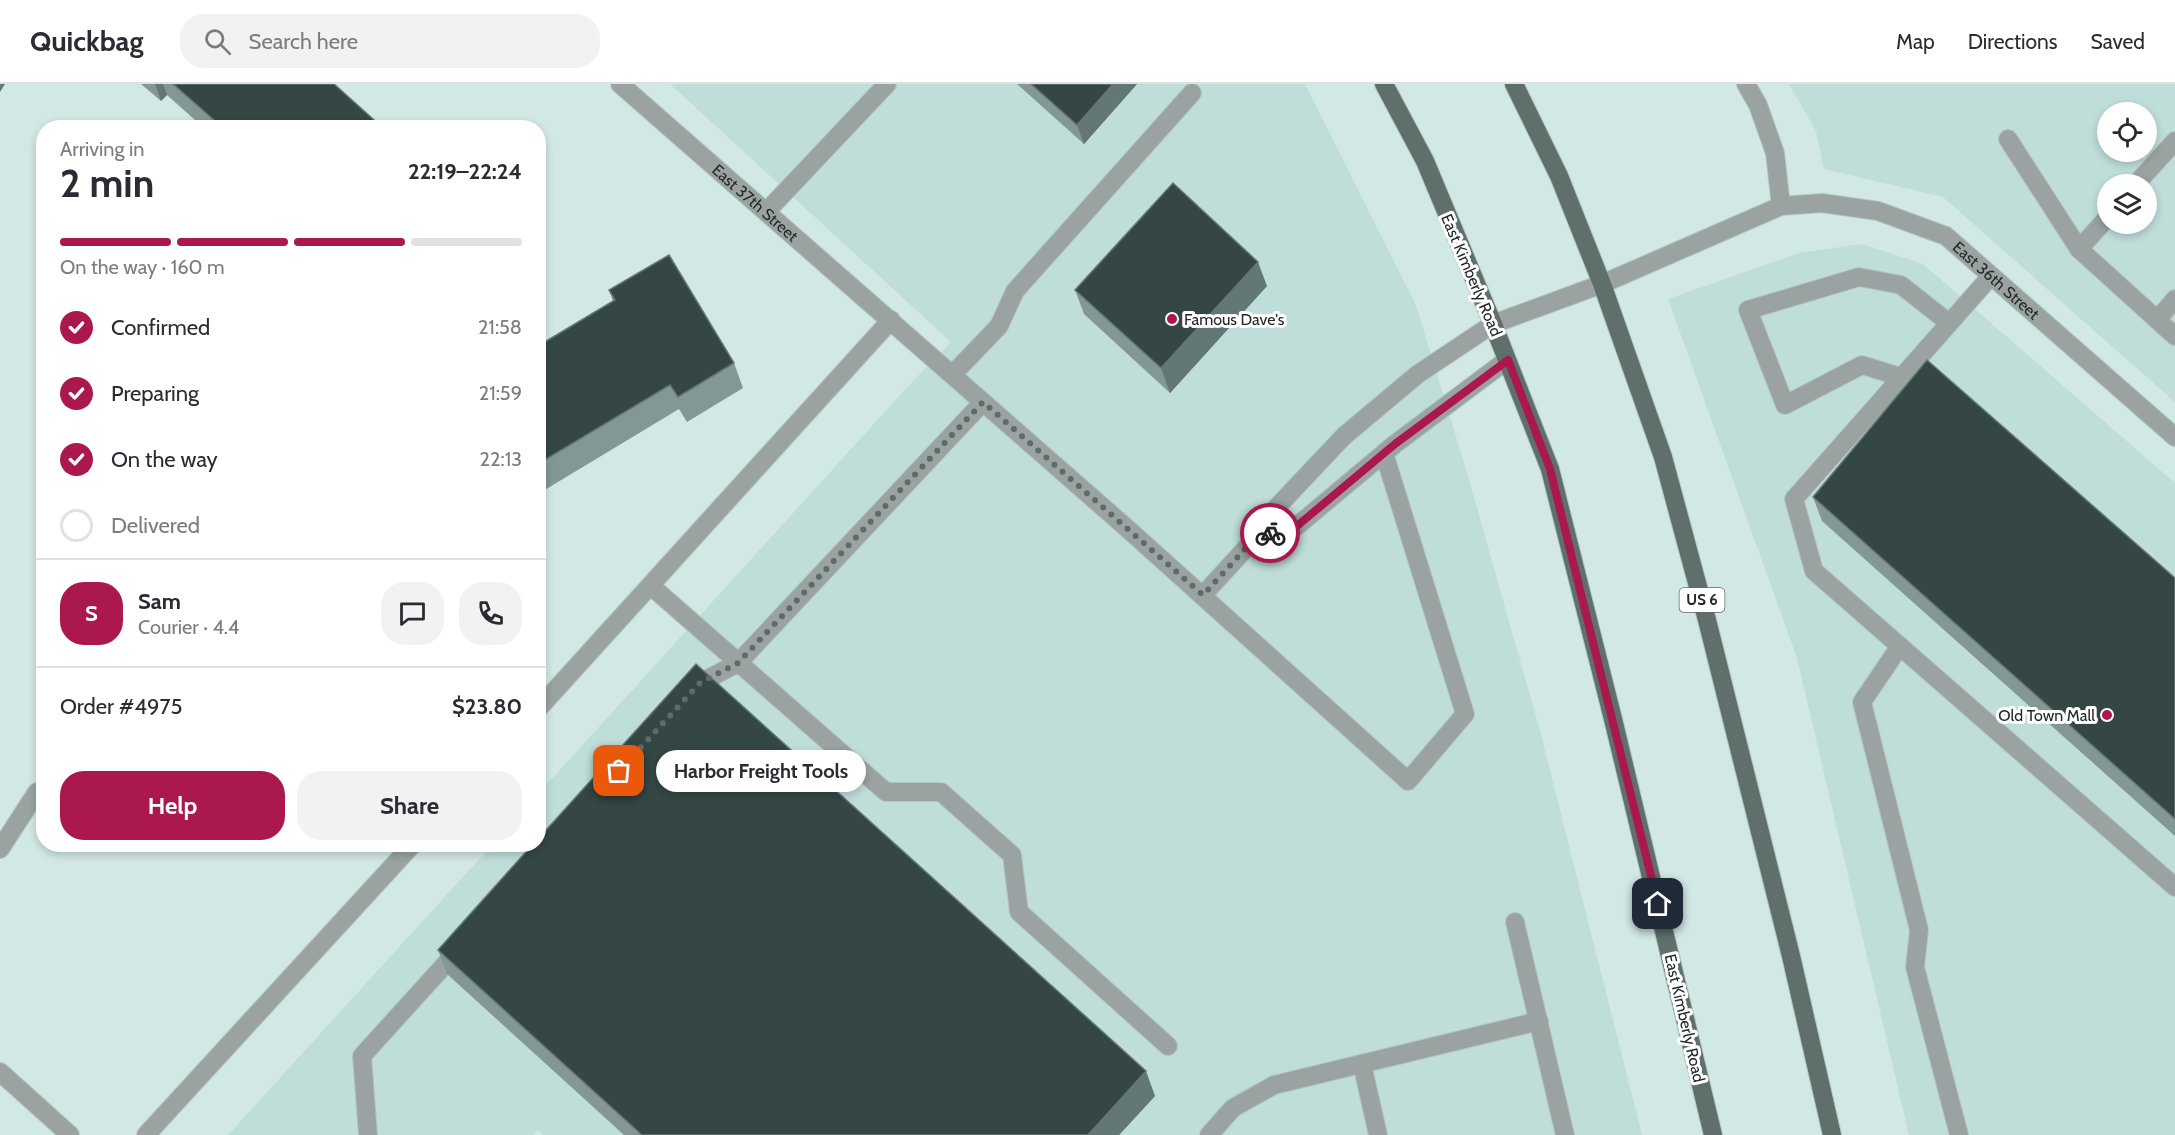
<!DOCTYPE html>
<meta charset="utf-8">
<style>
body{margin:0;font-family:Cabin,sans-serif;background:#f2f2f3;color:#2b2b33;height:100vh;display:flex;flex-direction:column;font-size:22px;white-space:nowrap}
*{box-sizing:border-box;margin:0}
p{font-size:20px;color:#7c7c81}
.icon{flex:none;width:33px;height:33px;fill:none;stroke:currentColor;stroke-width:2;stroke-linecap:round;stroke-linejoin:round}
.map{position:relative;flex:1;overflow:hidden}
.details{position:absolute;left:36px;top:36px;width:510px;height:732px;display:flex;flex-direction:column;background:#fff;border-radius:24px;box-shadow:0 3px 9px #0003}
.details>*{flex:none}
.tools{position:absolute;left:2097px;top:18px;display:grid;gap:12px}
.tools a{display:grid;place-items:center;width:60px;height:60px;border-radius:50%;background:#fff;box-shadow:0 3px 9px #0003;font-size:30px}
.pin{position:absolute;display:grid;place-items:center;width:51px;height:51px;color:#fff;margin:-26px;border-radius:12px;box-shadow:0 3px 9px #0006}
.courier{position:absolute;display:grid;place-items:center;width:60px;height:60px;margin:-30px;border:4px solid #aa184e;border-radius:50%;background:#fff;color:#222;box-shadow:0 2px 8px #0007}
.bubble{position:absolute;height:42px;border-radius:21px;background:#fff;box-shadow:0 3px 9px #0003;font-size:20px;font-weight:700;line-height:42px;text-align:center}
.head em{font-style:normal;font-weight:700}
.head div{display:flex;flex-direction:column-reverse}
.head{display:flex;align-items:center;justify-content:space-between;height:102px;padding:0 24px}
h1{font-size:39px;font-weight:700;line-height:45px}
.bar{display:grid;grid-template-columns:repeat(4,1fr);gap:9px 6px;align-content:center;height:72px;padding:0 24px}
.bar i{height:8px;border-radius:4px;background:#e1e1e2}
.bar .current{background:#aa184e}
.bar p{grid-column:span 4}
.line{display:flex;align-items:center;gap:15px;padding:0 24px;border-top:2px solid #e1e1e2}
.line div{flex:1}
.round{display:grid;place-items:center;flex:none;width:63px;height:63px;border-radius:24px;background:#f2f2f3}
ol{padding:0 24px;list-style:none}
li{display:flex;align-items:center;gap:18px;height:66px}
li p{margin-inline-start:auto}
li .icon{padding:6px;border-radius:50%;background:#aa184e;color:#fff;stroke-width:4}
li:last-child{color:#7c7c81}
li i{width:33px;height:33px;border:3px solid #e1e1e2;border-radius:50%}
.action{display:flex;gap:12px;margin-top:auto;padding:12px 24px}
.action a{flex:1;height:69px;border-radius:24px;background:#aa184e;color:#fff;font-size:24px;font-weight:700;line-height:69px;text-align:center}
.action a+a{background:#f2f2f3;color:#2b2b33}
header{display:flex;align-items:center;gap:36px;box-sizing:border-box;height:84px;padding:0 30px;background:#fff;border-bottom:2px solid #e1e1e2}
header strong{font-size:28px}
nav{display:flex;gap:33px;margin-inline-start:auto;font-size:21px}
.search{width:420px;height:54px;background:#f2f2f3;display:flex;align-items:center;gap:15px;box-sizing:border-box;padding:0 21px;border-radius:24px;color:#7c7c81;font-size:22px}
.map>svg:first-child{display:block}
</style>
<header>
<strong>Quickbag</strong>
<div class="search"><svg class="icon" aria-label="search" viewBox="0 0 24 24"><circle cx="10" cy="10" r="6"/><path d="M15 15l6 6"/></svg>Search here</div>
<nav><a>Map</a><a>Directions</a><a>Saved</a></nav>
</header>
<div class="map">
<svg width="2175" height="1051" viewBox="0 0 2175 1051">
<rect width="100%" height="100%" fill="#d2e8e4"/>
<path fill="#bfddd9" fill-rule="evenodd" d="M670 0H1305L1416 221 1465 382 1539 643 1642 1051H543L538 1046 533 1051H228L492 761 538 760 539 709 911 299 951 258Z
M1789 0H2175V318L1943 113 1824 85 1816 47ZM2108 28H2146V68H2108ZM2108 100H2146V140H2108Z
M1862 160 1923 180 2175 399V1051H1909L1797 574 1668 215 1799 169Z"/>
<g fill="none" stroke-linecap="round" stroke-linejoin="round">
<defs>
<g id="minor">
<path id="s1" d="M620 0 1129 446 1408 697 1465 630 1384 369"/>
<path d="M1746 0 1758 21 1775 69 1781 122"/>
<path d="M2008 55 2079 165 2175 252"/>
<path d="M2136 100 2175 57"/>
<path d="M767 127 887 0"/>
<path d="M2079 165 2108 133"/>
<path d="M1991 192 1794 415 1814 487 2175 803"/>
<path d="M2157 236 2175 215"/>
<path d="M953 290 999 242 1015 207 1192 9"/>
<path d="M1901 293 1862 281 1785 321 1748 226 1859 193 1901 201 1949 239"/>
<path d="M1257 452 1297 442 1395 360 1507 276"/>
<path d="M651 502 886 708H941L1012 771 1019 828 1168 962"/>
<path id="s2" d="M1203 511 1257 452 1276 424 1344 352 1418 290 1493 240 1602 200 1781 122 1822 119 1878 127 1946 152 2175 353"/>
<path d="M1900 562 1862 618 1919 846 1915 883 1959 1051"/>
<path d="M693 606 700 599 738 579 983 318"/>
<path d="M538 625 891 236"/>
<path d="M0 765 37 708"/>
<path d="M1515 838 1565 1051"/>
<path d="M1362 980 1378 1051"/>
<path d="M0 988 70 1051"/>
<path d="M146 1051 413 760"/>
<path d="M368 1051 362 972 459 865"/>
<path d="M1209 1051 1233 1024 1274 1001 1539 937"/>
</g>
<path id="major" d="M1384 0 1425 77 1493 240 1550 385 1613 635 1713 1051
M1514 0 1559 92 1602 200 1663 373 1707 536 1791 872 1832 1051"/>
</defs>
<use href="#minor" stroke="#b2c6c2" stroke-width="20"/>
<use href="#major" stroke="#b2c6c2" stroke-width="20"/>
<use href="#minor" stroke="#9aa3a2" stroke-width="18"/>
<use href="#major" stroke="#5e6f6c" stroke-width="18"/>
</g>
<path fill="#839894" d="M141 0H334L383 44H204L167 11 161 17Z
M1017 0H1137L1084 60Z
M1267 202 1170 309 1084 230 1075 206Z
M609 206 734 279 743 304 687 338 679 325 538 410V262L613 217Z
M1813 413 2175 494V752L1822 437Z
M438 866 1155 1012 1119 1051H624L447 890Z"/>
<path fill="#637774" d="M0 0H5L0 8Z
M155 0H163L167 11 161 17Z
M1113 0H1137L1084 60 1077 41Z
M1258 178 1267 202 1170 309 1161 284Z
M1146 987 1155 1012 1119 1051H1088Z"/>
<path fill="#344744" stroke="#637774" stroke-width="1.5" d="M173 0H334L383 44H223Z
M1031 0H1113L1077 41Z
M1173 99 1258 178 1161 284 1075 206Z
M669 171 734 279 678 313 670 301 538 380V262L615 216 609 206Z
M1927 276 2175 494V735L1813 413Z
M696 580 1146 987 1088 1051H642L438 866 533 760H538V755Z"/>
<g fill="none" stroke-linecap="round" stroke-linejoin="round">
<path stroke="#5e6c69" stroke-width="6" stroke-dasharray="0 10.8" d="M619 687 700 599 738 579 983 318 1203 511 1257 452 1270 449"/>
<path stroke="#aa184e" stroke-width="8" d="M1270 449 1297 442 1395 360 1508 276 1550 385 1658 820"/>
</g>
<g fill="#aa184e" stroke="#fff" stroke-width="2">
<circle cx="1172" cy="235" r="6"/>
<circle cx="2107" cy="631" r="6"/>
</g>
<g text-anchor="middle" stroke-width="6" stroke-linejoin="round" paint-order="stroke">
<rect fill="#fff" stroke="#636968" stroke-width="1.5" x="1679.5" y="504" width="45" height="24" rx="4.5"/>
<g font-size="15" font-weight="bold" fill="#202927">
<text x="1702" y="521">US 6</text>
</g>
<g font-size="16" fill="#202927" stroke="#fff">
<text dy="6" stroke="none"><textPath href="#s1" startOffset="180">East 37th Street</textPath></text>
<text transform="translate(1472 191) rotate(67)" y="6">East Kimberly Road</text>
<text dy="6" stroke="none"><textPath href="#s2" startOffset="948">East 36th Street</textPath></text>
<text transform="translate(1685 934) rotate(77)" y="6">East Kimberly Road</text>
</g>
<g font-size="16" fill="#202927" stroke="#fff" text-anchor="start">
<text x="1184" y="241">Famous Dave's</text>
<text x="2095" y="637" text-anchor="end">Old Town Mall</text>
</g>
</g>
</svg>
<div class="tools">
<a><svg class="icon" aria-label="locate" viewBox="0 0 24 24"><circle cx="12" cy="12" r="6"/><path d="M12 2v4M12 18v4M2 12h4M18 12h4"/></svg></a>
<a><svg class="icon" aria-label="layers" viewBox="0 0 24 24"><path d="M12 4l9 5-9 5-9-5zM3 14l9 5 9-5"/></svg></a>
</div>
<div class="pin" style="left:619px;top:687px;background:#ea580c"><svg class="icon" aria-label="bag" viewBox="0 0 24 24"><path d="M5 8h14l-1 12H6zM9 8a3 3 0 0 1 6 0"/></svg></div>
<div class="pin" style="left:1658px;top:820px;background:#1f2937"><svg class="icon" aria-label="home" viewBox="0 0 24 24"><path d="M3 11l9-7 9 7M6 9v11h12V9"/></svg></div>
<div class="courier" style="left:1270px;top:449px"><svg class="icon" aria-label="bike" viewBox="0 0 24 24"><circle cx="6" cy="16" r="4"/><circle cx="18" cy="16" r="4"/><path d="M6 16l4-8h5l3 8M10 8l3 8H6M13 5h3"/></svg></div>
<div class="bubble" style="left:656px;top:666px;width:210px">Harbor Freight Tools</div>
<section class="details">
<div class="head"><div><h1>2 min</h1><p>Arriving in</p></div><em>22:19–22:24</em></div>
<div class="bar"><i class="current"></i><i class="current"></i><i class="current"></i><i></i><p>On the way · 160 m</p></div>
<ol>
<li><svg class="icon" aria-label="check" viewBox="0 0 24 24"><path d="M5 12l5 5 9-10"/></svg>Confirmed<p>21:58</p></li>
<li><svg class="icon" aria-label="check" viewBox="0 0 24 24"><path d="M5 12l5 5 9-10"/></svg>Preparing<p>21:59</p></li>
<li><svg class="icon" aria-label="check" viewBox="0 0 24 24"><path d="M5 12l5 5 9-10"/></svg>On the way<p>22:13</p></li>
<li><i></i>Delivered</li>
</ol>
<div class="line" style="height:108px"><b class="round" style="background:#aa184e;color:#fff">S</b><div><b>Sam</b><p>Courier · 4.4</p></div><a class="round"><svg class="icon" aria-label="chat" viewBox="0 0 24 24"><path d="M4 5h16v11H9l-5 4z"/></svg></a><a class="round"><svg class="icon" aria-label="phone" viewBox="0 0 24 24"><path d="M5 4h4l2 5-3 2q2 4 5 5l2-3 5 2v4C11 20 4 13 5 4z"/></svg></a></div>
<div class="line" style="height:78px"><div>Order #4975</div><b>$23.80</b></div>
<div class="action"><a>Help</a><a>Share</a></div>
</section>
</div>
